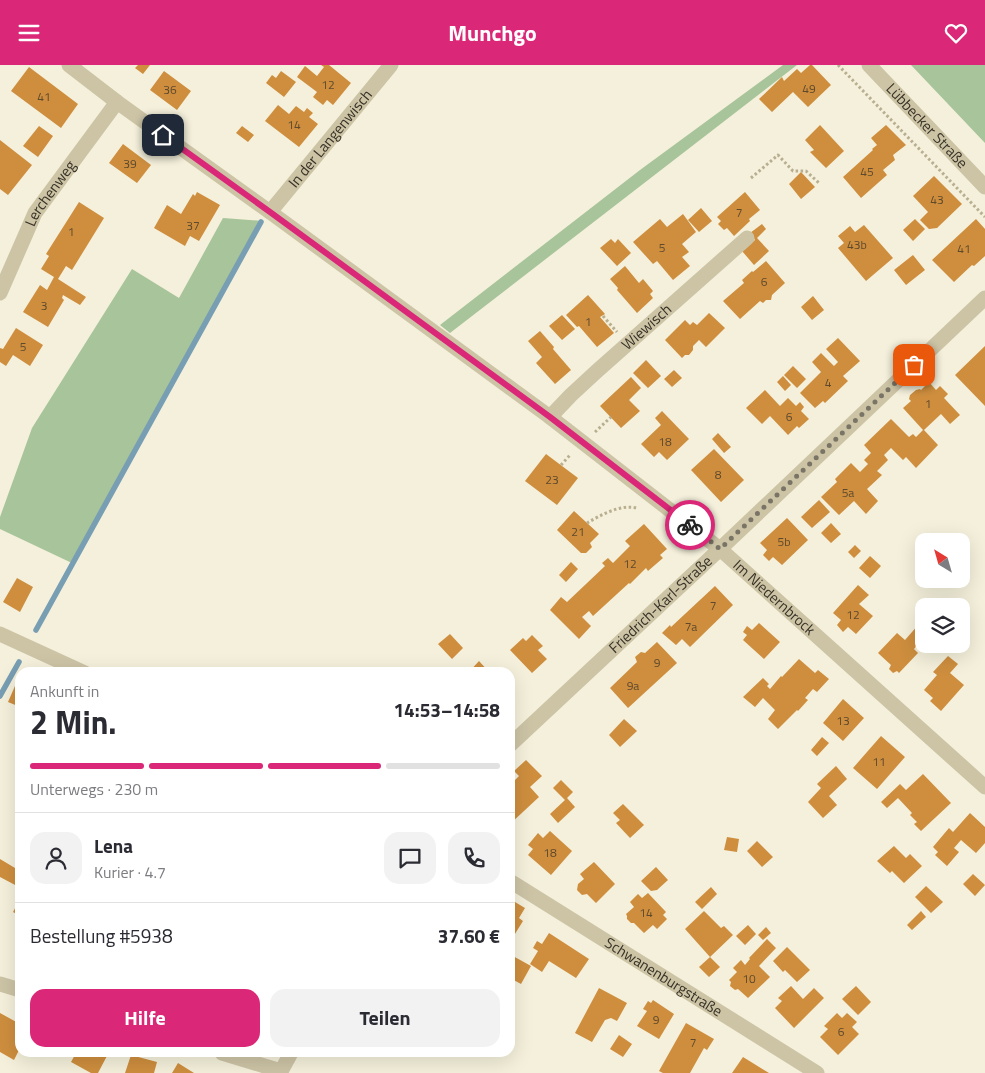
<!DOCTYPE html>
<html lang="de">
<meta charset="utf-8">
<style>
body{margin:0;font-family:"Titillium Web",sans-serif;background:#f2f2f3;color:#2b2b33;height:100vh;display:flex;flex-direction:column;font-size:19px;white-space:nowrap}
*{box-sizing:border-box;margin:0}
p{font-size:16px;color:#7c7c81}
.icon{flex:none;width:28px;height:28px;fill:none;stroke:currentColor;stroke-width:2;stroke-linecap:round;stroke-linejoin:round}
.map{position:relative;flex:1;overflow:hidden}
.drawer{position:absolute;left:15px;top:602px;width:500px;height:390px;display:flex;flex-direction:column;background:#fff;border-radius:15px;box-shadow:0 5px 20px #0002}
.drawer>*{flex:none}
.needle{width:32px;rotate:323deg}
.buttons{position:absolute;left:915px;top:468px;display:grid;gap:10px}
.buttons a{display:grid;place-items:center;width:55px;height:55px;border-radius:10px;background:#fff;box-shadow:0 5px 20px #0002;font-size:25px}
.pin{position:absolute;display:grid;place-items:center;width:42px;height:42px;color:#fff;margin:-21px;border-radius:10px;box-shadow:0 2px 8px #0006}
.courier{position:absolute;display:grid;place-items:center;width:50px;height:50px;margin:-25px;border:4px solid #db2777;border-radius:50%;background:#fff;color:#222;box-shadow:0 1px 6px #0007}
.summary em{font-style:normal;font-weight:700}
.summary div{display:flex;flex-direction:column-reverse}
.summary{display:flex;align-items:center;justify-content:space-between;height:85px;padding:0 15px}
h1{font-size:32px;font-weight:700;line-height:38px}
.bar{display:grid;grid-template-columns:repeat(4,1fr);gap:8px 5px;align-content:center;height:60px;padding:0 15px}
.bar i{height:6px;border-radius:4px;background:#e1e1e2}
.bar .current{background:#db2777}
.bar p{grid-column:span 4}
.line{display:flex;align-items:center;gap:12px;padding:0 15px;border-top:1px solid #e1e1e2}
.line div{flex:1}
.round{display:grid;place-items:center;flex:none;width:52px;height:52px;border-radius:15px;background:#f2f2f3}
.button{display:flex;gap:10px;margin-top:auto;padding:10px 15px}
.button a{flex:1;height:58px;border-radius:15px;background:#db2777;color:#fff;font-size:20px;font-weight:700;line-height:58px;text-align:center}
.button a+a{background:#f2f2f3;color:#2b2b33}
header{display:flex;justify-content:space-between;align-items:center;height:65px;padding:0 15px;background:#db2777;color:#fff;font-size:22px;font-weight:700}
.map>svg:first-child{display:block}
</style>
<header><svg class="icon" aria-label="menu" viewBox="0 0 24 24"><path d="M4 6h16M4 12h16M4 18h16"/></svg>Munchgo<svg class="icon" aria-label="heart" viewBox="0 0 24 24"><path d="M12 20l-8-8c-3-5 5-10 8-4 3-6 11-1 8 4z"/></svg></header>
<div class="map">
<svg width="985" height="1008" viewBox="0 0 985 1008">
<rect width="100%" height="100%" fill="#f4f0db"/>
<path fill="#a8c49a" d="M783 0H797L450 268 440 260 640 105Z
M911 0H985V78Z
M223 153 263 156 74 499 0 464V452L32 363 132 204 179 233Z"/>
<g fill="none" stroke-linecap="round" stroke-linejoin="round">
<path stroke="#789eb3" stroke-width="5.5" d="M36 565 261 157
M0 631 19 597"/>
</g>
<path fill="#ce8e3e" d="M138 0H150L143 9 135 3Z
M321 0H329L351 18 333 40 327 35 323 40 313 32 317 27 297 12 305 1 317 11 324 2Z
M810 0H812L831 20 808 42 793 27 772 47 759 34 782 12 784 16 797 4 801 8Z
M29 2 78 39 61 63 11 26Z
M164 6 191 26 177 45 150 25Z
M281 6 296 17 284 32 266 18 272 10 276 13Z
M278 40 289 49 296 41 304 47 307 43 313 48 309 52 318 59 299 82 265 56Z
M820 60 844 86 826 103 810 87 814 85 805 75Z
M886 60 906 80 893 90 895 95 883 105 887 110 861 133 843 112 873 85 872 84 877 80 871 73Z
M39 61 53 71 38 92 23 81Z
M242 61 254 70 248 77 236 68Z
M0 75 32 100 8 130 0 124Z
M123 79 151 100 137 118 109 98Z
M801 107 815 122 801 134 789 119Z
M934 111 962 139 937 163 929 164 920 155 928 147 913 131Z
M197 127 220 140 199 176 190 171 185 181 154 163 167 140 181 149 193 129 195 131Z
M745 127 760 145 749 154 750 156 734 171 727 163 724 165 718 159 721 156 717 152Z
M79 137 104 153 72 205 66 201 58 214 86 232 80 240 63 230 62 233 64 235 48 262 23 247 40 220 47 225 54 212 41 204 49 191 46 189Z
M701 143 712 156 699 167 688 155Z
M683 149 696 167 682 179 689 187 682 192 690 201 673 215 657 196 653 199 633 177 660 154 667 162Z
M915 154 925 164 913 176 903 165Z
M976 154 985 164V191L974 201 972 200 954 217 932 195Z
M762 159 766 164 757 173 769 186 754 200 742 186 755 175 750 168Z
M864 160 893 193 866 216 838 183 844 178 838 171 850 161 855 167Z
M611 174 615 178 618 174 631 188 617 201 600 183Z
M913 190 925 205 906 220 894 205Z
M766 196 785 218 772 230 771 235H766L763 238 760 236 740 254 723 236 744 218 742 215 752 206 753 207Z
M625 201 639 218 643 214 653 226 650 229 653 233 637 248 617 225 618 223 610 214Z
M588 230 605 249 600 252 614 268 597 282 579 261 577 262 566 250Z
M813 231 824 245 812 255 801 242Z
M709 248 725 263 706 282 699 275 693 281V285L689 290H685L682 293 665 275 685 255 690 260 693 257 697 260Z
M562 250 575 264 562 275 549 261Z
M16 263 43 280 30 301 13 290 6 301 0 297V283L3 284Z
M540 266 554 282 553 284 571 305 555 319 536 298 542 292 528 276Z
M838 273 860 296 843 311 848 316 825 338 823 336 815 343 800 328 821 307 812 297 821 288 834 301 838 297 826 284Z
M985 281V341L955 310Z
M646 295 661 311 648 323 633 308Z
M793 301 806 314 797 323 784 310Z
M674 305 682 313 672 322 664 314Z
M783 311 791 320 785 326 777 317Z
M631 312 641 323 629 335 640 346 621 363 600 341Z
M929 317 936 325 940 321 948 329 944 333 960 350 950 359 941 349 924 365 938 380 916 403 906 392 903 395 891 383 884 390 888 395 877 406 882 410 867 424 878 436 866 449 854 436 839 450 821 432 837 417 835 414 851 398 860 407 868 399 864 395 871 388 864 380 891 354 909 372 913 369 916 372 923 365 903 343 911 336 909 334 910 330 916 325 920 324 921 325Z
M765 325 780 341 788 333 796 341 800 337 804 342 801 346 809 354 799 363 797 361 788 370 770 351 762 359 746 343Z
M662 346 689 374 667 395 659 387 654 392 641 379 661 360 655 353Z
M718 368 731 382 724 388 712 374Z
M714 384 744 415 721 437 691 405Z
M546 389 578 413 557 440 525 416Z
M819 435 830 447 812 463 801 452Z
M574 446 599 469 590 478 592 482 586 488H581L557 465Z
M787 453 808 475 782 500 773 492 769 496 763 490 767 485 760 478Z
M831 458 841 469 831 478 821 468Z
M644 459 667 484 660 490 663 493 648 506 646 503 630 519 629 518 593 551 589 546 582 552 591 561 579 574 550 545 561 532 567 537 605 501 602 498 608 493 613 498 630 481 625 476Z
M855 480 861 486 854 493 848 487Z
M870 491 881 501 870 513 859 503Z
M571 497 578 504 566 517 559 510Z
M17 513 33 522 20 547 3 537Z
M858 520 869 530 859 539 873 551 856 569 848 562 843 567 837 560 841 555 833 548Z
M715 521 733 540 690 582 682 574 676 580 662 568 670 560 671 562Z
M759 558 780 577 764 594 743 575 747 570 743 567 747 561 752 565Z
M919 559 924 563V572L914 584 918 588 899 608 897 606 893 608 889 604 891 600 878 588 897 568 905 575Z
M450 569 463 583 452 594 438 579Z
M532 570 543 581 538 585 547 594 532 608 510 585 523 573 526 576Z
M657 577 677 598 628 643 610 623 637 597 635 592 641 587 645 588Z
M948 591 958 599 950 608 964 620 941 646 930 636 933 633 924 625 937 610 933 607Z
M799 594 815 608 818 605 829 614 817 627 813 624 805 633 808 635 798 646 797 645 778 664 768 654 775 645 763 633 755 642 743 632 763 613 769 619 767 621 770 624 781 611 782 612Z
M479 596 490 608H468Z
M18 614H20V642L8 637Z
M843 634 864 653 843 676 823 658Z
M624 654 637 666 620 682 609 670Z
M881 671 905 692 877 724 853 703Z
M822 672 829 678 817 691 811 685Z
M526 695 542 711 530 722 539 732 510 759V720L519 711 514 706Z
M836 701 847 714 829 731 837 740 823 753 808 737 821 723 817 719Z
M923 709 951 738 921 766 914 759 917 757 910 750 912 748 898 733 887 743 881 737 900 719 906 725Z
M561 715 573 727 567 733 575 742 558 758 550 749 565 735 553 723Z
M623 739 644 760 630 773 616 758 620 755 613 748Z
M970 748 985 762V778L976 788 961 775 954 783 959 787 947 801 935 790 938 787 933 782 949 763 953 767Z
M550 766 572 786 551 810 528 790 533 784 528 780 538 768 543 773Z
M727 772 739 774 737 787 724 785Z
M757 776 773 792 762 802 747 786Z
M894 781 906 793 910 789 922 801 904 818 892 806 890 808 877 796Z
M0 794 20 806V814L17 821 0 812Z
M594 797 615 819 596 838 587 829 582 830 577 825 578 819 584 814 580 809Z
M656 802 668 815 657 825 651 826 641 816Z
M973 809 985 820 975 831 963 819Z
M926 821 943 837 931 848 915 832Z
M711 822 717 829 702 844 695 837Z
M648 828 666 847 663 850 667 854 657 864 653 860 644 868 634 858H631L627 854V851L626 849 634 842 630 837 638 829 642 833Z
M20 834V851L13 847Z
M510 834 525 843 519 853 523 856 510 877Z
M704 846 721 863 724 861 733 870 710 892 720 902 709 912 699 902 710 892 685 864Z
M921 846 926 852 912 865 907 860Z
M748 860 756 869 745 880 736 871Z
M766 862 771 868 763 875 758 870Z
M549 868 589 894 576 913 549 896 542 907 530 899 538 886 533 883 537 876 542 879Z
M767 874 776 883 759 901 770 912 748 933 738 924 735 925 730 921 731 917 729 915 737 907 733 903 741 895 745 900 750 894 749 893Z
M787 882 810 905 797 917 785 905 783 907 773 896Z
M513 891 531 901 521 919 510 913V896Z
M791 921 803 934 814 923 824 933 794 963 775 943 782 936 778 933Z
M856 921 871 937 858 950 842 934Z
M599 923 627 938 617 956 611 953 605 955 592 977 575 968Z
M653 935 674 949 659 974 637 961 647 946 643 944 648 936 651 938Z
M0 948 20 959V985H19L14 995 0 987Z
M837 948 842 953 847 948 857 957 852 962 859 969 838 990 820 972 828 964 824 961Z
M686 958 714 974 707 985 704 983 690 1008H663L659 1006Z
M619 970 632 979 623 992 610 984Z
M76 988H105L108 989 98 1008H91L71 997Z
M131 990 157 997 154 1008H125Z
M743 992 769 1008H732Z
M178 998 194 1008H172Z"/>
<g fill="none" stroke-linecap="round" stroke-linejoin="round">
<path stroke="#b9ae90" stroke-width="3" stroke-dasharray="2.5 2.5" stroke-linecap="butt" d="M838 0 985 152
M751 113 778 90 793 106H806L819 118
M603 251 617 267
M595 367 611 352
M561 400 571 389
M587 458C601 450 620 439 637 443"/>
<g stroke="#cdc4a6" stroke-width="15">
<path id="s1" d="M69 0 117 37 270 147 550 352 720 484 985 722"/>
<path id="s2" d="M869 0 985 122"/>
<path id="s3" d="M270 147 391 0"/>
<path id="s4" d="M0 228 35 148 117 37"/>
<path id="s5" d="M550 352 571 330 597 306 747 173"/>
<path d="M0 569 85 608"/>
<path id="s6" d="M510 680 720 484 985 233"/>
<path id="s7" d="M510 816 817 1008"/>
<path d="M0 919 20 925"/>
<path d="M222 988 281 1006"/>
<path d="M280 1008 291 988"/>
</g>
</g>
<g fill="none" stroke-linecap="round" stroke-linejoin="round">
<path stroke="#7a7466" stroke-width="5" stroke-dasharray="0 9" d="M690 460 720 484 914 300"/>
<path stroke="#db2777" stroke-width="6" d="M163 70 270 147 550 352 690 460"/>
</g>
<g text-anchor="middle" stroke-width="5" stroke-linejoin="round" paint-order="stroke">
<g font-size="12" fill="#5e492d">
<text x="328" y="24">12</text>
<text x="809" y="28">49</text>
<text x="170" y="29">36</text>
<text x="44" y="36">41</text>
<text x="294" y="64">14</text>
<text x="130" y="103">39</text>
<text x="867" y="111">45</text>
<text x="937" y="139">43</text>
<text x="739" y="152">7</text>
<text x="193" y="165">37</text>
<text x="71" y="171">1</text>
<text x="857" y="184">43b</text>
<text x="662" y="187">5</text>
<text x="964" y="188">41</text>
<text x="764" y="221">6</text>
<text x="44" y="245">3</text>
<text x="588" y="261">1</text>
<text x="23" y="286">5</text>
<text x="828" y="322">4</text>
<text x="928" y="343">1</text>
<text x="789" y="356">6</text>
<text x="665" y="381">18</text>
<text x="718" y="414">8</text>
<text x="552" y="419">23</text>
<text x="848" y="432">5a</text>
<text x="578" y="471">21</text>
<text x="784" y="481">5b</text>
<text x="630" y="503">12</text>
<text x="713" y="545">7</text>
<text x="853" y="554">12</text>
<text x="691" y="566">7a</text>
<text x="657" y="602">9</text>
<text x="633" y="625">9a</text>
<text x="843" y="660">13</text>
<text x="879" y="701">11</text>
<text x="550" y="792">18</text>
<text x="646" y="852">14</text>
<text x="749" y="918">10</text>
<text x="656" y="959">9</text>
<text x="841" y="971">6</text>
<text x="693" y="982">7</text>
</g>
<g font-size="15" fill="#383227" stroke="#fbf8e8">
<text dy="5" stroke="none"><textPath href="#s2" startOffset="84">Lübbecker Straße</textPath></text>
<text dy="5" stroke="none"><textPath href="#s3" startOffset="95">In der Langenwisch</textPath></text>
<text dy="5" stroke="none"><textPath href="#s4" startOffset="112">Lerchenweg</textPath></text>
<text dy="5" stroke="none"><textPath href="#s5" startOffset="132">Wiewisch</textPath></text>
<text dy="5" stroke="none"><textPath href="#s1" startOffset="884">Im Niedernbrock</textPath></text>
<text dy="5" stroke="none"><textPath href="#s6" startOffset="206">Friedrich-Karl-Straße</textPath></text>
<text dy="5" stroke="none"><textPath href="#s7" startOffset="181">Schwanenburgstraße</textPath></text>
</g>
</g>
</svg>
<div class="buttons">
<a><svg class="needle" viewBox="-14 -14 28 28"><path d="M0-13l5 13h-10z" fill="#e53935"/><path d="M0 13l5-13h-10z" fill="#7c7c81"/></svg></a>
<a><svg class="icon" aria-label="layers" viewBox="0 0 24 24"><path d="M12 4l9 5-9 5-9-5zM3 14l9 5 9-5"/></svg></a>
</div>
<div class="pin" style="left:914px;top:300px;background:#ea580c"><svg class="icon" aria-label="bag" viewBox="0 0 24 24"><path d="M5 8h14l-1 12H6zM9 8a3 3 0 0 1 6 0"/></svg></div>
<div class="pin" style="left:163px;top:70px;background:#1f2937"><svg class="icon" aria-label="home" viewBox="0 0 24 24"><path d="M3 11l9-7 9 7M6 9v11h12V9"/></svg></div>
<div class="courier" style="left:690px;top:460px"><svg class="icon" aria-label="bike" viewBox="0 0 24 24"><circle cx="6" cy="16" r="4"/><circle cx="18" cy="16" r="4"/><path d="M6 16l4-8h5l3 8M10 8l3 8H6M13 5h3"/></svg></div>
<section class="drawer">
<div class="summary"><div><h1>2 Min.</h1><p>Ankunft in</p></div><em>14:53–14:58</em></div>
<div class="bar"><i class="current"></i><i class="current"></i><i class="current"></i><i></i><p>Unterwegs · 230 m</p></div>
<div class="line" style="height:90px"><a class="round"><svg class="icon" aria-label="person" viewBox="0 0 24 24"><circle cx="12" cy="8" r="4"/><path d="M4 21q1-7 8-7t8 7"/></svg></a><div><b>Lena</b><p>Kurier · 4.7</p></div><a class="round"><svg class="icon" aria-label="chat" viewBox="0 0 24 24"><path d="M4 5h16v11H9l-5 4z"/></svg></a><a class="round"><svg class="icon" aria-label="phone" viewBox="0 0 24 24"><path d="M5 4h4l2 5-3 2q2 4 5 5l2-3 5 2v4C11 20 4 13 5 4z"/></svg></a></div>
<div class="line" style="height:65px"><div>Bestellung #5938</div><b>37.60 €</b></div>
<div class="button"><a>Hilfe</a><a>Teilen</a></div>
</section>
</div>
